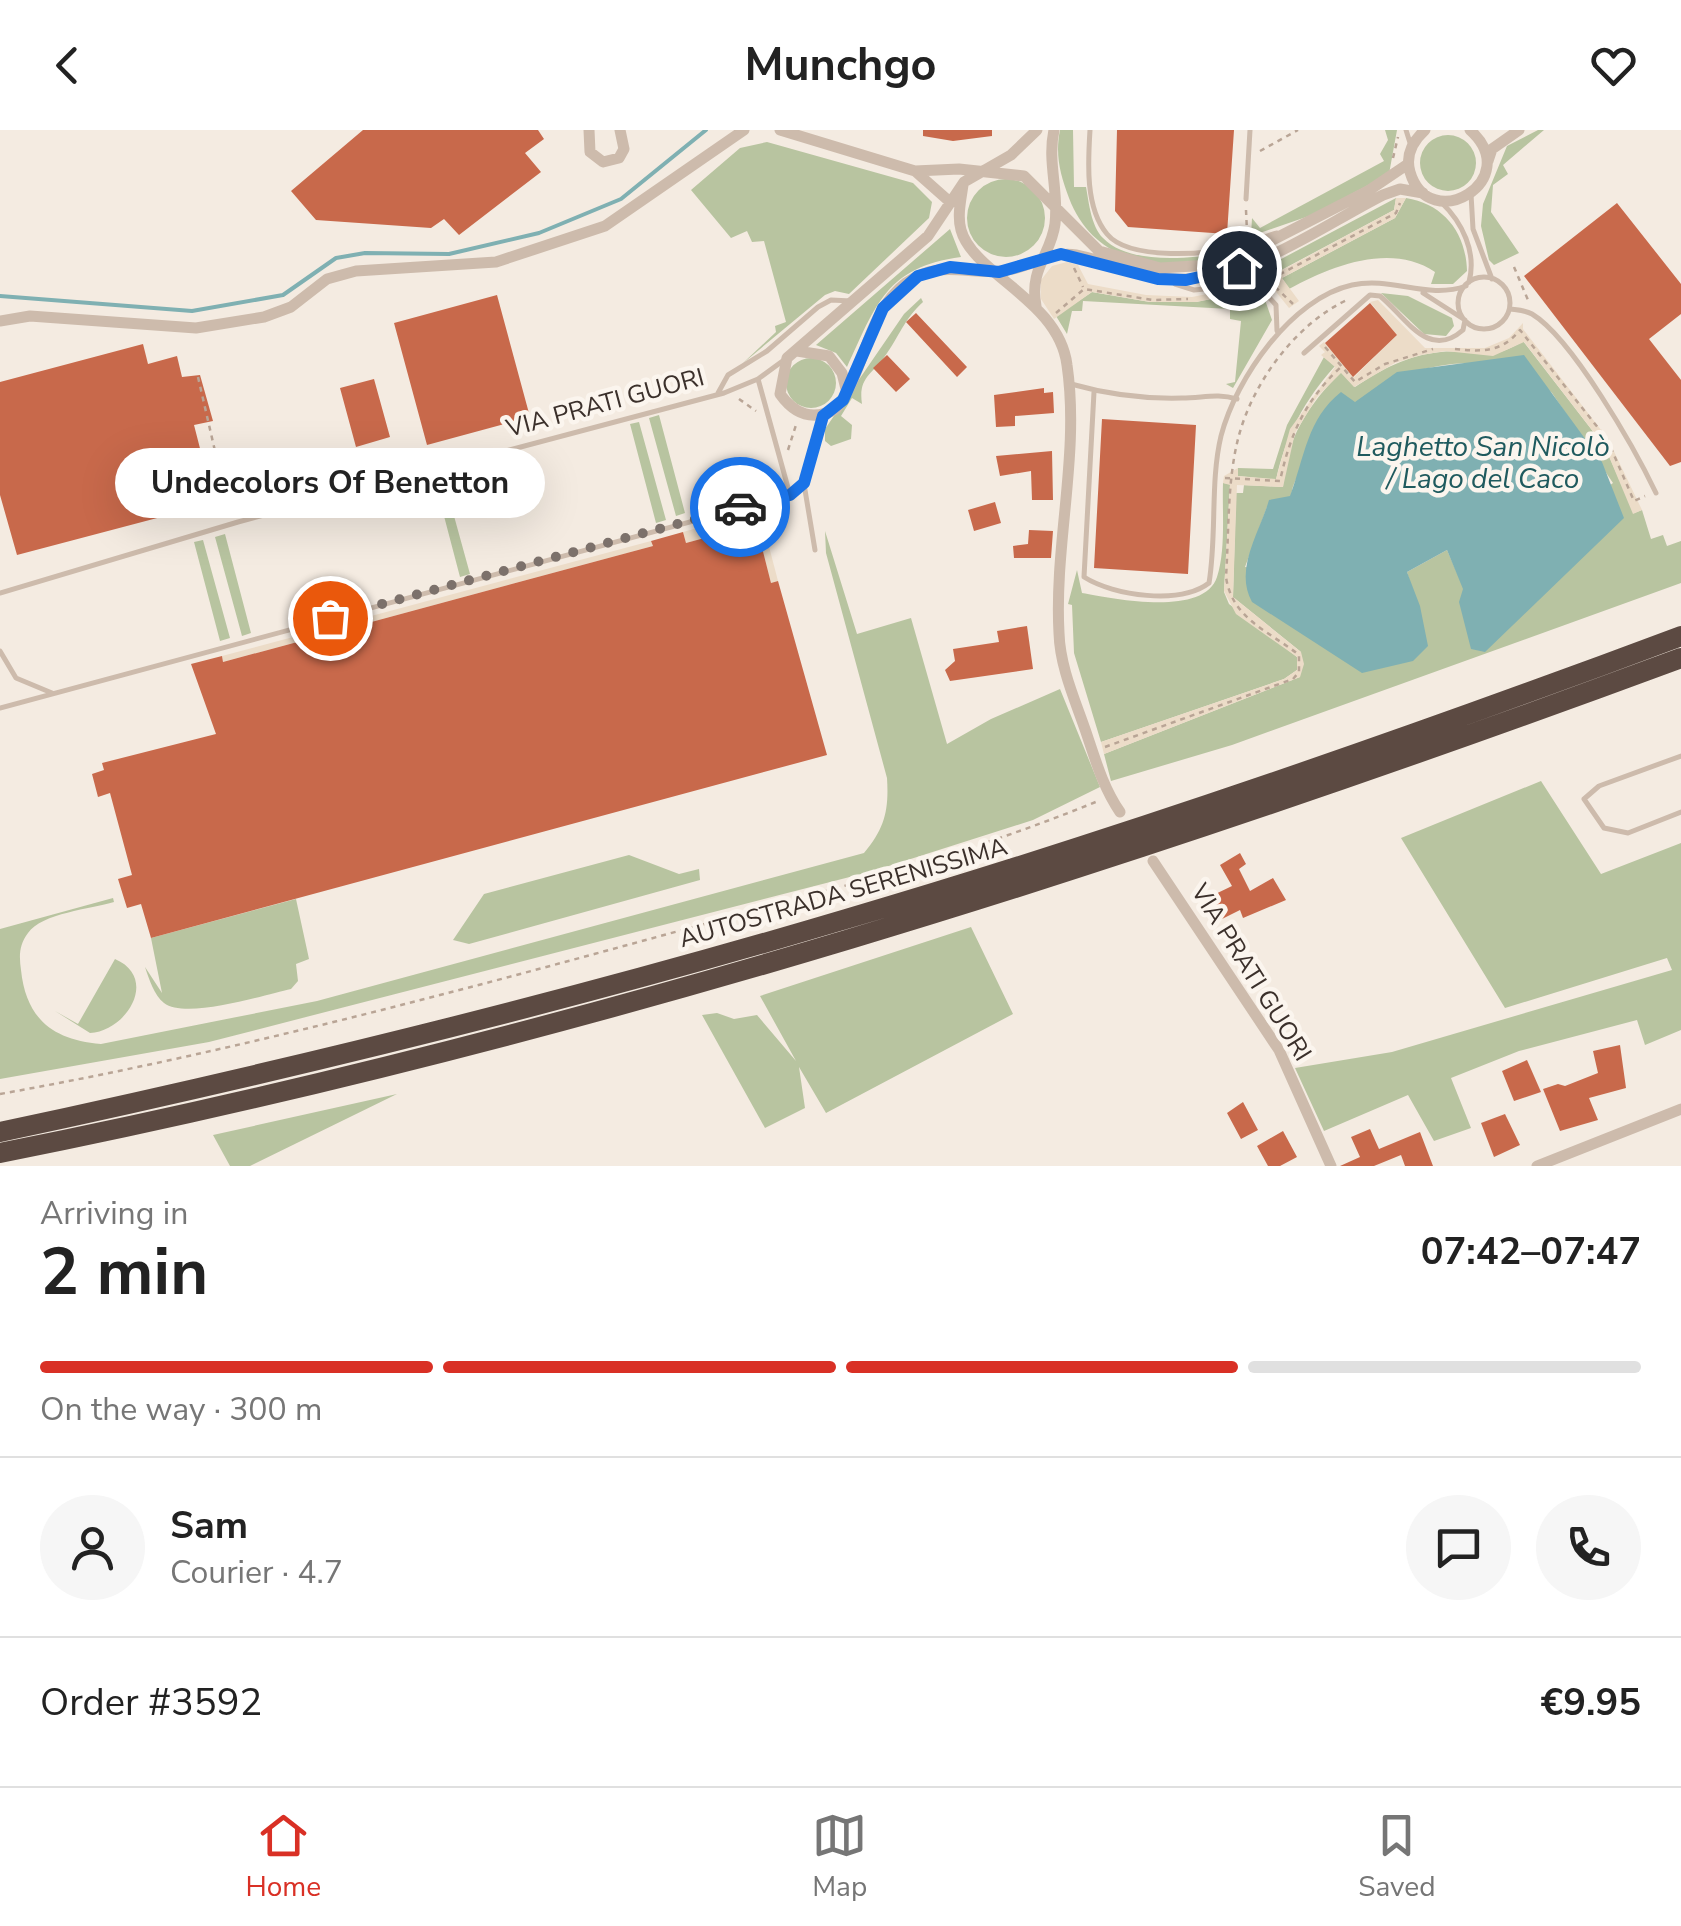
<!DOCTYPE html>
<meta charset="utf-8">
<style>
body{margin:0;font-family:"Nunito Sans",sans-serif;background:#f6f6f6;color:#222;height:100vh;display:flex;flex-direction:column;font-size:38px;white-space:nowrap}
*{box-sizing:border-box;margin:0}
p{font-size:32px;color:#767676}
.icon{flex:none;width:55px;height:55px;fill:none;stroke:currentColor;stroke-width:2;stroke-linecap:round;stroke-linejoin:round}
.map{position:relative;height:1036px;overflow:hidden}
.details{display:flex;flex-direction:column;background:#fff;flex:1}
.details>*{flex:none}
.pin{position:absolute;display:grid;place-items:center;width:85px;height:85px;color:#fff;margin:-42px;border:5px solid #fff;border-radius:50%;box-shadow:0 2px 10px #0007}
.courier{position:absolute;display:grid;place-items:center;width:100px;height:100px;margin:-50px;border:8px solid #1a73e8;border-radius:50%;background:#fff;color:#222;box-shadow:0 2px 12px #0007}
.bubble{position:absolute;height:70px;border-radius:35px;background:#fff;box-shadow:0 10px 40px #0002;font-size:32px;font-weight:700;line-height:70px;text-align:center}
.headline em{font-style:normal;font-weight:700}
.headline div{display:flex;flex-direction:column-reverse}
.headline{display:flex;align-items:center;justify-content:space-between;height:170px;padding:0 40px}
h1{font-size:65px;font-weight:700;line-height:75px}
.bar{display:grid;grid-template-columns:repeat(4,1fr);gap:15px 10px;align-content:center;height:120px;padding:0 40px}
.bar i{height:12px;border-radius:8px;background:#e0e0e0}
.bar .selected{background:#d93025}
.bar p{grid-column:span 4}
.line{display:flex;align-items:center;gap:25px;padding:0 40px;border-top:2px solid #e0e0e0}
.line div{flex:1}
.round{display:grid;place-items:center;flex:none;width:105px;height:105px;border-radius:52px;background:#f6f6f6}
header{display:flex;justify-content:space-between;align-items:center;height:130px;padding:0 40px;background:#fff;font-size:45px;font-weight:700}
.tabs{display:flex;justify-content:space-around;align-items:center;height:140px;border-top:2px solid #e0e0e0;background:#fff;font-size:28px;color:#767676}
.tabs a{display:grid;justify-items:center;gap:5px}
.tabs .selected{color:#d93025}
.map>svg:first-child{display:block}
</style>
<header><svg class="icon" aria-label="back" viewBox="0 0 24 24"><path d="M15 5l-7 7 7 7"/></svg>Munchgo<svg class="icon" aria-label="heart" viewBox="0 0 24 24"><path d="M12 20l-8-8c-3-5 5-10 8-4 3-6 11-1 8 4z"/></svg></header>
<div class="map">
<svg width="1681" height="1036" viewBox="0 0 1681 1036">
<rect width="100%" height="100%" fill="#f4ebe1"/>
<path fill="#b8c4a0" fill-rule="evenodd" d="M1060 0H1073L1074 57H1086C1089 73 1091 96 1103 108 1132 138 1203 127 1239 121 1173 143 1097 141 1069 68 1060 44 1055 25 1060 0Z
M1385 0H1397L1389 44 1312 85 1251 106 1252 88 1260 98 1384 31 1380 24 1388 10Z
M1538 0H1544L1503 35 1508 44 1493 55 1491 82 1519 123 1494 135 1489 130 1481 96 1483 74 1507 16Z
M1420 33a28 28 0 1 1 56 0a28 28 0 1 1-56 0Z
M767 12 913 53 932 72 929 88 849 164 835 161 825 165 742 234 776 202 775 196 786 192 764 111 752 112 747 101 731 108 691 60 740 18Z
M967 88a39 39 0 1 1 78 0a39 39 0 1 1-78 0Z
M1396 68 1394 80 1272 145 1268 136Z
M1406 68C1444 74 1466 103 1467 141L1453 154H1431L1435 142C1391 112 1331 136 1289 159L1282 148 1395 88Z
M950 99 961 127C886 137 876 175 847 237L836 223 816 215Z
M1252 161 1264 167 1272 190 1233 258 1226 254 1235 252 1241 191 1230 189V179L1083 171 1082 181H1072L1067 204 1056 186 1092 162 1150 172H1196Z
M1381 163 1408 166 1452 188 1454 196 1446 206 1424 204Z
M921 168 923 172C904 189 899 207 885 226 872 245 858 247 862 274L852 268 841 286 852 295 851 309 831 316 825 311V299L904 184Z
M1523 211 1605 317 1634 383 1642 380 1651 409 1663 405 1667 416 1681 411V453L1232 615 1111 651 1104 624 1300 547 1301 522 1233 467 1236 363H1243L1244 355 1283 357C1285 310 1309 274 1341 242L1355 257C1382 239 1408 225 1441 222 1477 219 1489 233 1523 211ZM1514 228 1552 263 1613 353 1464 459 1447 420 1407 442 1411 456 1245 437 1267 377 1293 373C1287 356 1303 338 1314 325 1356 270 1378 244 1452 234 1473 232 1493 234 1514 228Z
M1324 227 1335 236C1304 271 1286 304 1276 350L1238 346V338L1273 339 1287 295Z
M786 253a25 25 0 1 1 50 0a25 25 0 1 1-50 0Z
M659 285 685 383 676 386 649 288Z
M639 292 666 390 656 393 630 294Z
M443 346 470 444 460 447 434 348Z
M1223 353 1230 354 1224 462 1229 474 1297 527V540L1284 549 1101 612 1074 523 1072 475 1068 474 1077 440 1082 463C1115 469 1204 487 1217 447 1226 420 1222 381 1223 353Z
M825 401 857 504 911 488 947 614 991 589 1060 559 1100 657 1033 690 873 741 209 912 0 949V799L113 768 114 772C91 779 42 783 28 803 19 815 19 826 21 840 26 888 52 910 101 914L317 871 864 723C885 698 889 680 887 648L826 423Z
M225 404 251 503 242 506 215 407Z
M203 410 230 508 220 511 194 412Z
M1541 651 1601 744 1681 713V900L1645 915 1637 890 1519 921 1451 948 1471 998 1434 1011 1408 965 1324 1001 1295 938 1392 922 1672 840 1667 828 1505 878 1401 708Z
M629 725 679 744 699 739 700 750 469 814 453 810 484 764Z
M296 769 309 829 296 834 298 851 291 859C264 865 186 890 164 873 154 865 149 849 145 837L162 863 151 808Z
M971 797 1013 884 826 983 799 937 805 978 765 998 702 885 717 883 734 889 757 885 796 931 760 866Z
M115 829C159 848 127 901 90 903L55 881 78 894Z
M397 964 250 1036H230L213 1005Z"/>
<path fill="#ecdcc8" d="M1396 68H1406L1395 88 1282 148 1299 171 1289 178 1269 153 1260 149 1266 147 1262 139 1268 136 1273 145 1394 80Z
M1067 132 1078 135 1088 154 1146 165 1192 167 1243 157 1252 161 1196 172H1150L1092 162 1054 189 1041 169V150L1052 136Z
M1378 170 1425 218H1485L1509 208 1523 193V199L1608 309 1642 380 1633 384 1605 317 1524 212 1493 226 1445 221 1421 225 1395 233 1354 257 1341 243 1317 267 1295 303 1283 357 1237 355 1233 467 1301 522 1304 534 1300 547 1104 624 1101 612 1284 549 1297 540V527L1236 484 1224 461 1230 355 1223 353 1224 346 1238 338V346L1276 349 1290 299 1335 237 1321 225 1325 222 1319 216 1324 212 1354 247 1397 205 1370 172Z
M784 374 785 378 761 386 778 451 771 453 756 394 686 413 683 402Z
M651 411 653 416 223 532 222 526Z"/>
<path fill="#7fb0b2" d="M1524 225 1602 332 1624 388 1485 522 1471 519 1459 472 1463 459 1447 420 1407 442 1420 476 1428 516 1413 531 1362 543 1252 472C1234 439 1259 404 1269 370L1290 366C1305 326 1307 289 1341 262L1355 272 1397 242Z"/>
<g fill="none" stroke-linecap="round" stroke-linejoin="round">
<path stroke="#7fb0b2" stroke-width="4" d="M0 166 192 181 283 165 336 128 365 123 449 124 539 103 621 69 706 0"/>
</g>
<path fill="#c8694b" d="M363 0H538L544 9 525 23 541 42 459 105 444 89 431 98 316 90 291 61Z
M923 0H992V6L953 11 923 6Z
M1117 0H1234L1227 104 1128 97 1115 81Z
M1617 73 1681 154V184L1649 209 1681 250V332L1670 336 1524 146Z
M497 165 530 287 427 315 394 193Z
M1370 173 1397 205 1353 247 1325 213Z
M916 183 967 237 957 247 906 192Z
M143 214 148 234 177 226 182 247 200 245 213 291 194 295 214 373 17 425 0 365V252Z
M887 225 910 249 896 262 873 238Z
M374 249 390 307 356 317 340 258Z
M1044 258V263L1053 262 1054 283 1015 286V296L996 297 994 265Z
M1102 289 1196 295 1188 444 1094 438Z
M1052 321 1053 370H1032L1031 341 1000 346 996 326Z
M995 372 1001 393 974 401 968 380Z
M756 394 771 453 778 451 827 625 151 808 141 774 127 778 118 749 132 745 110 663 98 667 92 644 104 640 102 633 216 604 191 534 222 526 223 532 653 416 651 411 683 402 686 413Z
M1029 400 1053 401 1051 428H1014L1013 416 1028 414Z
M1027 496 1033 539 950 551 945 540 955 531 953 519 999 512 997 501Z
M1240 723 1246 734 1239 739 1250 761 1273 748 1286 770 1243 788 1240 780 1216 792 1205 769 1232 756 1220 735Z
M1620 915 1626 958 1589 968 1598 990 1560 1001 1543 959 1558 954 1565 956 1598 943 1593 921Z
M1527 930 1541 962 1514 971 1502 941Z
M1243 972 1258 1000 1241 1009 1227 983Z
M1505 984 1520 1015 1494 1027 1481 993Z
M1370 999 1379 1019 1420 1002 1433 1036H1405L1401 1025 1374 1036H1340L1360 1027 1351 1007Z
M1283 1001 1297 1027 1280 1036H1268L1257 1016Z"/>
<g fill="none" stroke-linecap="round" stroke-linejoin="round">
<path stroke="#b9a596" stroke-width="2.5" stroke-dasharray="5 5" stroke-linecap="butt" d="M1260 21 1298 0
M1393 28 1398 7
M1246 80 1247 102
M1514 137 1528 170
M1074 138 1083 157
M1266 140 1271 149 1396 83 1400 73
M1268 150 1293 174
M1056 183 1084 159 1153 170 1188 169
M1325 217 1355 252 1385 234 1433 219
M1455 219C1483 222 1502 222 1520 200L1607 309 1634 371 1645 366
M198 247 229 382
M739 269 756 281
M788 320 796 295
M287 322 294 320 297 325
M1225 348 1280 351C1290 304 1306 269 1341 237
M1105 617 1293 549 1299 542V525C1269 501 1232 489 1226 447 1229 402 1227 353 1238 309 1252 253 1296 193 1349 169
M0 964C223 924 445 865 664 805 811 765 957 729 1098 671"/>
<path stroke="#cdbbac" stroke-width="5" d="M1090 0C1088 32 1085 78 1107 104 1129 131 1210 125 1241 116 1253 113 1264 106 1277 103
M1406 0 1411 16
M1471 64 1473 99 1492 149
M1246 69 1250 0
M1441 72C1462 92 1477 122 1469 152
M1458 173a26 26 0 1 1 52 0a26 26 0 1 1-52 0Z
M1175 154 1194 160 1257 154 1276 175 1277 201
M1510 179C1517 180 1525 180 1532 184 1572 208 1635 319 1656 363
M1304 223 1370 165 1380 166C1405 186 1428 231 1463 200L1465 190 1423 163
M758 249 790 365 804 353 822 288
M1071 254C1106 264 1146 269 1182 268 1203 268 1217 263 1237 269
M1094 262 1084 447C1114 466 1180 475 1209 453 1217 405 1210 352 1221 306 1236 248 1292 168 1352 155 1392 146 1427 170 1466 156
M718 263 728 245 767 221 818 177 831 170 851 171
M804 354 815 420
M0 463 238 392 724 263 758 249 784 230
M0 521 16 548 52 563
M0 578 790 365
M1681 626 1599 656 1584 669 1604 698 1628 703 1681 682"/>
<path stroke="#cdbbac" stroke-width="11" d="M589 0 590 22 603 32 619 28 624 19 620 0
M780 0 915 41 959 39 1024 46 1099 121 1160 138 1211 135 1255 119 1368 61 1408 34
M1037 0 1011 25 964 52 928 106 787 228 780 264C795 285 813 291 836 279 866 242 865 184 906 153 939 129 967 145 1002 141 1027 139 1051 120 1076 125 1115 133 1147 152 1188 149 1258 144 1322 96 1383 65L1400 59 1423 63
M1425 0C1413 11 1405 25 1410 42 1429 107 1526 50 1470 0
M1488 31 1492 19 1519 0
M915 41 950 72
M963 55C961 69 957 86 961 100 973 144 1059 170 1067 235 1080 324 1054 414 1059 503 1060 538 1076 572 1087 605 1096 632 1104 659 1120 682
M1036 176C1029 138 1051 125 1055 94 1059 61 1047 32 1054 0
M0 191 30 186 196 198 264 187 291 177 327 149 356 141 496 132 605 96 744 0
M797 221 829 226 842 243 846 259
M1153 731 1279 920 1331 1036
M1537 1036 1681 979"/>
<path stroke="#5c4a42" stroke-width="20" d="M0 1002C285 941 567 872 846 789 1128 706 1406 609 1681 506
M0 1023C574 909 1133 731 1681 528"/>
</g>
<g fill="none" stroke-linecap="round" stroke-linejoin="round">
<path stroke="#7c716b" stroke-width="10" stroke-dasharray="0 18" d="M330 488 740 377"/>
<path stroke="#1a73e8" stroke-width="12" d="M740 377 790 365 804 353 823 286 843 270 883 178 918 146 950 137 999 142 1061 124 1158 149 1186 150 1239 138"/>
</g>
<g text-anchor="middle" stroke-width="9" stroke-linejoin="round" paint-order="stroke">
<g font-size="25" fill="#3b302b" stroke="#fbf5ee">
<text transform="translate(605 272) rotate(-15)" y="9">VIA PRATI GUORI</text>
<text transform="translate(843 762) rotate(-16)" y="9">AUTOSTRADA SERENISSIMA</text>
<text transform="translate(1252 842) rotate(58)" y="9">VIA PRATI GUORI</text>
</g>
<g font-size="28" font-style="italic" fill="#1f5a5e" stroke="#fbf5ee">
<text x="1483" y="326">Laghetto San Nicolò<tspan x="1483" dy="32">/ Lago del Caco</tspan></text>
</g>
</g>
</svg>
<div class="pin" style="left:330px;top:488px;background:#ea580c"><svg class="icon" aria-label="bag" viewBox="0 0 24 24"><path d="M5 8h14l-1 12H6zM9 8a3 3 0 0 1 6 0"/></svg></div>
<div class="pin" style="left:1239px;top:138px;background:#1f2937"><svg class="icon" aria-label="home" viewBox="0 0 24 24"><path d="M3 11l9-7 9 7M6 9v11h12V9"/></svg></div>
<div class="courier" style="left:740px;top:377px"><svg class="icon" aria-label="car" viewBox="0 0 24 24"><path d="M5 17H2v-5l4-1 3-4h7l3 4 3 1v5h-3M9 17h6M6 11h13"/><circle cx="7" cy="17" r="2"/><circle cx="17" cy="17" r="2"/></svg></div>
<div class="bubble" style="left:115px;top:318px;width:430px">Undecolors Of Benetton</div>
</div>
<section class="details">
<div class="headline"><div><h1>2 min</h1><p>Arriving in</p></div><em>07:42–07:47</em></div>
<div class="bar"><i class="selected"></i><i class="selected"></i><i class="selected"></i><i></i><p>On the way · 300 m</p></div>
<div class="line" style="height:180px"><a class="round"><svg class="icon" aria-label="person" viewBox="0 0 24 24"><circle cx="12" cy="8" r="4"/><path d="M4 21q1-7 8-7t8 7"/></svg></a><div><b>Sam</b><p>Courier · 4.7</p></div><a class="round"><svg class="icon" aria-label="chat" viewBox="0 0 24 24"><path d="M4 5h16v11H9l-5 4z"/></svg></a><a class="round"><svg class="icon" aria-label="phone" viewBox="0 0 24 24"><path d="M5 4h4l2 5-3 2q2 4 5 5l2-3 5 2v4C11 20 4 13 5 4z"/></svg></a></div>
<div class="line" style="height:130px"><div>Order #3592</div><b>€9.95</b></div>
</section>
<nav class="tabs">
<a class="selected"><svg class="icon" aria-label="home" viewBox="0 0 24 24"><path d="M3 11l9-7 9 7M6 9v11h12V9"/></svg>Home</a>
<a><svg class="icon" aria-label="map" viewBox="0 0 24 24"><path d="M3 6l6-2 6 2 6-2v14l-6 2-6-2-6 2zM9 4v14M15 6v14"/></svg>Map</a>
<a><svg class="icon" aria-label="saved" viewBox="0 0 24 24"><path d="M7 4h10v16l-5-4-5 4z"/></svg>Saved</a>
</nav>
